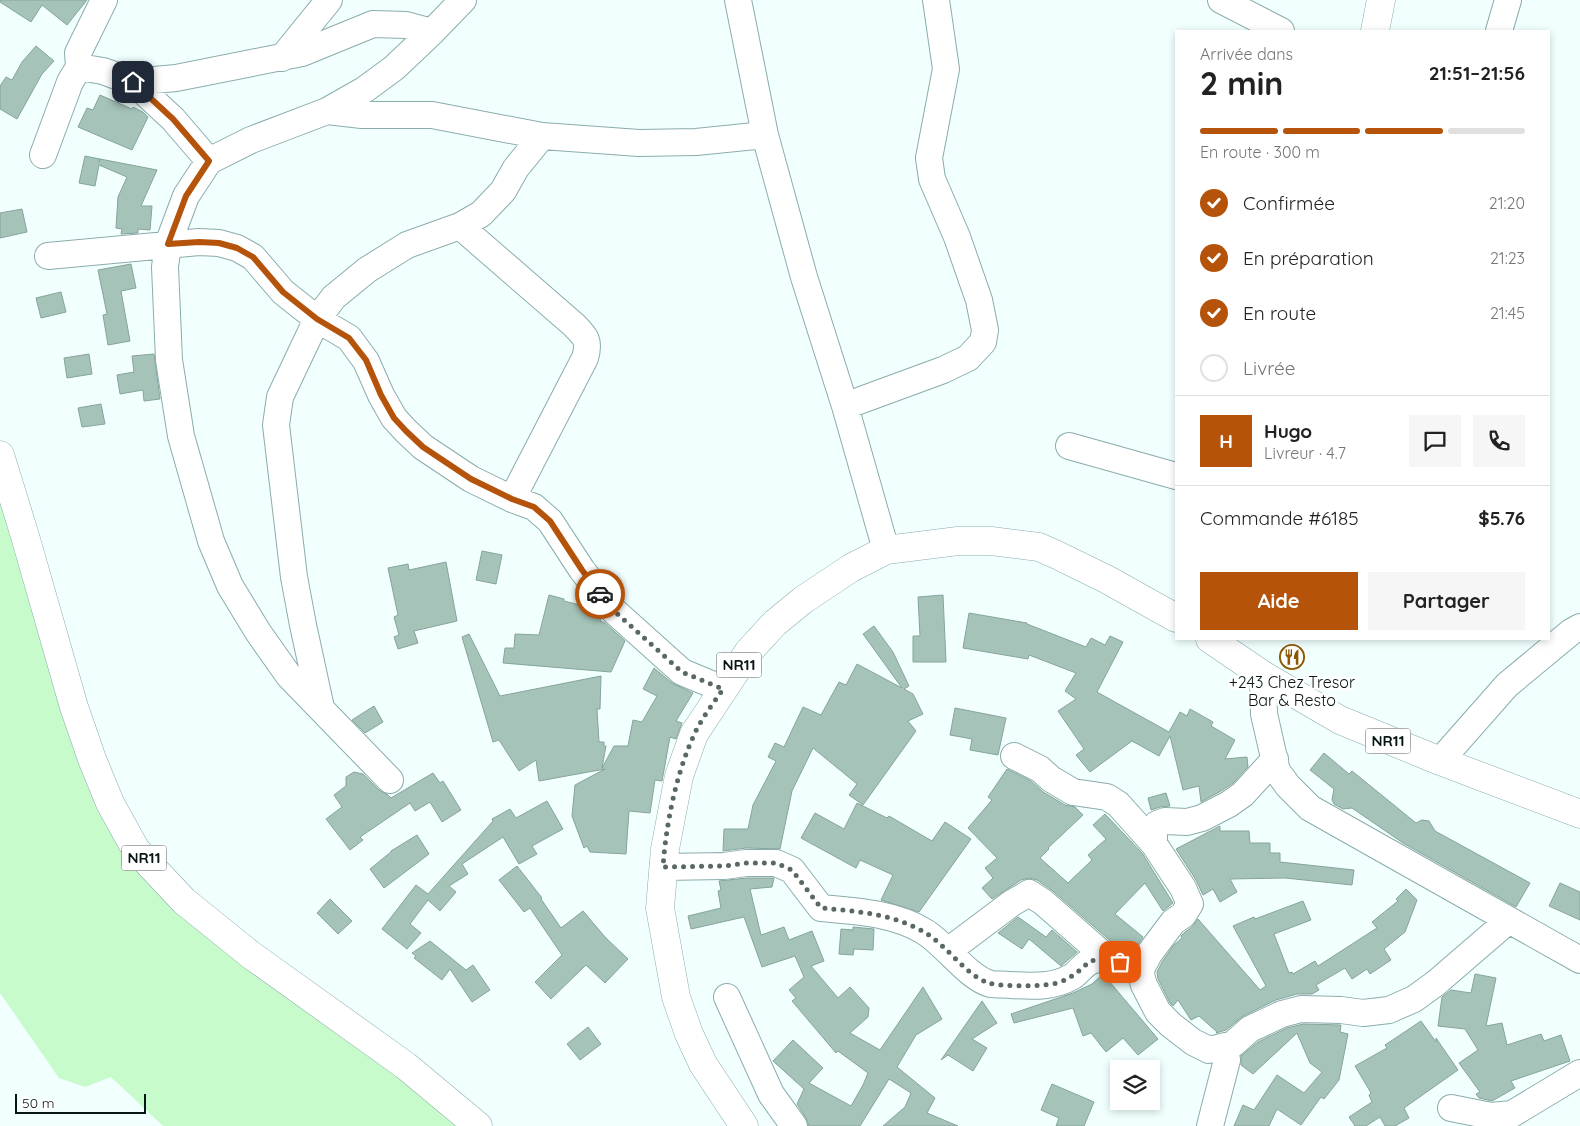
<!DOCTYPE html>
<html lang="fr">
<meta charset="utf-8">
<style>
body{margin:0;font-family:Quicksand,sans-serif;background:#f6f6f6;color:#222;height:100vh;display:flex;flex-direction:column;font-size:19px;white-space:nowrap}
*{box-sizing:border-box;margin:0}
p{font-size:16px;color:#767676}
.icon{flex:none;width:28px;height:28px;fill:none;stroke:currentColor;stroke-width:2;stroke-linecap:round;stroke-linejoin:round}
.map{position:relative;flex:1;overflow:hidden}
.side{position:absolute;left:1175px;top:30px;width:375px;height:610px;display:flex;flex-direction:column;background:#fff;border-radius:0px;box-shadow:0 2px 8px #0003}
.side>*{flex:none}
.buttons{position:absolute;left:1110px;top:1060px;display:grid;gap:10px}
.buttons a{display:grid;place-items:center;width:50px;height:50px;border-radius:0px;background:#fff;box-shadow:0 2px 8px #0003;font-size:25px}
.scale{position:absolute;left:15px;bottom:12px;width:131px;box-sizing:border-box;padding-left:5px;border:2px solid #081515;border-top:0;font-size:14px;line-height:18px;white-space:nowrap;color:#081515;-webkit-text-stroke:4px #fff;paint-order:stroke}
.pin{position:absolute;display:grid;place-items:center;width:42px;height:42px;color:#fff;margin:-21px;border-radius:10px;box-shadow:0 2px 8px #0006}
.courier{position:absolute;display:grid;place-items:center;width:50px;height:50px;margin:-25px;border:4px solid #b45309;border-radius:50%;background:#fff;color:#222;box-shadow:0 1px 6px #0007}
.headline em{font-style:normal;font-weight:700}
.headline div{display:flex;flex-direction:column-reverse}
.headline{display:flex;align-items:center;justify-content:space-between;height:85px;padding:0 25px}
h1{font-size:32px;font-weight:700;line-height:38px}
.bar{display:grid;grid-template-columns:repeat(4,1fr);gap:8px 5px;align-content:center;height:60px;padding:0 25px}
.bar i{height:6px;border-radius:4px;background:#e0e0e0}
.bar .on{background:#b45309}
.bar p{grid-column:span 4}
.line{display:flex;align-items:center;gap:12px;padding:0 25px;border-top:1px solid #e0e0e0}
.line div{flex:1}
.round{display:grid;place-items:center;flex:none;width:52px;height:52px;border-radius:0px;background:#f6f6f6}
ol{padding:0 25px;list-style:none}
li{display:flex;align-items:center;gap:15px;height:55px}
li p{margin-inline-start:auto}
li .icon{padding:5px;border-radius:50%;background:#b45309;color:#fff;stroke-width:4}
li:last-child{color:#767676}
li i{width:28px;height:28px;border:2px solid #e0e0e0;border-radius:50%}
.button{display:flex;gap:10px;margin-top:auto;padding:10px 25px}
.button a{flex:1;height:58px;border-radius:0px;background:#b45309;color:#fff;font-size:20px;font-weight:700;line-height:58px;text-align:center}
.button a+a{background:#f6f6f6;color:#222}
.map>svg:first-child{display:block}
</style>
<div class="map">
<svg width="1580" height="1126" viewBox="0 0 1580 1126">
<rect width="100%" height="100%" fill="#f1ffff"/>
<path fill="#c8fbcc" d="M0 455 136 850 478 1126H163L111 1077 85 1087 59 1078 0 993Z"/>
<path fill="#a5c3b9" stroke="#86a499" d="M0 0H87L67 25 42 5 31 22 0 2Z
M36 46 54 61 42 74 17 119 0 109V86L6 77 12 80 22 62Z
M100 95 132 109 133 107 143 112 148 117 132 150 78 127 87 108 93 110Z
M85 156 100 159 99 162 100 159 157 170 141 206H152L150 230 138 229V233L121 234 122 229 116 228 118 197 127 177 99 165 95 186 79 183Z
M22 209 27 232 0 238V213Z
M131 264 136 288 121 291 130 341 108 345 103 315 107 314 98 270Z
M61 292 66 312 41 318 36 298Z
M89 354 92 374 67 378 64 358Z
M154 354 160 399 144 401 143 390 120 394 117 375 134 372 132 356Z
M101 404 105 424 82 427 78 408Z
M482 551 502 555 496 584 476 580Z
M446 562 457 621 414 631 418 643 398 649 394 637 399 635 394 617 398 615 388 568 408 564 409 570Z
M549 595 564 599V601L592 608 601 619 600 621 605 623 625 641 611 672 503 663 505 648H514L515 634 539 635Z
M943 595 946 662H913V636H920L918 597Z
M969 613 1027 623V624L1086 647 1091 638 1105 645 1110 636 1123 642 1097 692 1169 732 1180 712 1187 716 1190 709 1213 722 1211 726 1235 740 1225 759 1247 757 1248 767 1233 783 1221 791 1201 802 1199 786 1183 790 1170 736 1159 756 1132 741 1090 772 1076 755 1084 749 1058 711 1076 699 1065 691 1076 673 1029 655 1028 659 963 648Z
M874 626 893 652 909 686 904 689 913 694 923 714 908 721 916 731 863 805 849 795 857 784 813 748 792 791 780 849 746 848 723 851 724 829H748L753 805 776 761 768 757 775 743 784 747 803 707 821 715 839 682 846 685 857 664 902 688 863 634Z
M469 634 500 696 601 676 600 709H597L599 742H604V746H606L602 768 614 746H628L633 720 642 722 657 696 643 689 654 668 672 683 693 693 676 721 682 723 676 739 670 737 662 781 655 780 650 813 629 811 626 854 590 852 587 846 584 848 572 816 575 785 605 769 539 781 536 760 519 771 499 740 493 742 462 637Z
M374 706 383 722 365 733 352 720Z
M955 708 1006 718 998 755 970 750 972 739 950 735Z
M1324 753 1349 774 1352 771 1416 823 1422 820 1429 821 1435 831 1530 883 1516 907 1403 843 1352 808 1343 809 1334 804 1332 800 1334 789 1310 770Z
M1007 769 1031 781 1043 792 1065 805 1075 807 1083 815 1048 848 1049 849 1040 858 1068 883 1092 860 1088 855 1106 839 1093 825 1105 814 1142 853 1173 903 1163 911 1145 883 1115 914 1143 937 1134 950 1114 944 1053 891 1037 880 1029 878 1021 880 992 899 982 888 993 878 985 868 997 858 968 828 992 800 988 797Z
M354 772 363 774 379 790 388 795 391 798 433 773 440 783 443 781 461 810 442 822 430 802 415 811 410 803 360 837 363 840 350 850 326 819 342 807 334 795 346 786V777Z
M1166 793 1170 806 1160 807 1151 810 1148 798Z
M547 801 563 829 532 846 537 854 519 864 503 837 462 864 468 874 449 886 456 892 440 911 428 900 410 924 421 933 407 949 382 929 416 885 428 894 493 821 492 819 510 809 516 818Z
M857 803 887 818 889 816 932 841 945 822 971 839 919 912 881 900 893 875 860 860 856 868 801 838 815 813 844 829Z
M1220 826V831H1249L1250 843H1270V853H1280V862L1354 870 1352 885 1285 878 1230 879 1237 892 1220 902 1213 889 1203 895 1196 880 1176 849Z
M417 835 429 854 384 888 370 869 391 852V851Z
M517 866 542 898 541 899 561 928 583 911 605 937 628 959 605 983 586 965 551 999 535 982 562 955 530 908 524 912 499 880Z
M747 878H774L772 887 750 889 761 935 784 927 789 940 812 931 824 961 811 966 838 998 850 987 869 1008 868 1017 850 1033 880 1050 923 987 942 1019 916 1035 897 1067 935 1098 927 1113 958 1126H883L905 1107 911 1093 889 1079 860 1126H809L806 1118 797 1104 804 1089 773 1061 793 1040 823 1068 809 1083 851 1106 863 1085 868 1073 838 1051 836 1053 792 1001 796 998 789 990 804 977 795 956 762 967 744 917 691 929 688 916 721 908 718 891 721 890 719 881Z
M1560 883 1580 892V920L1549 906Z
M1406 889 1417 900 1405 932 1384 949 1391 960 1370 974 1367 969 1352 979 1345 968 1316 985 1319 990 1312 994H1297L1276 1000 1243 1016 1226 1030 1216 1033 1217 1032 1199 1016 1191 1020 1178 1000 1173 1006 1170 1003 1158 979 1157 972 1162 962 1174 945 1182 938 1181 936 1184 933 1192 927 1198 919 1260 990 1266 986 1233 926 1254 917 1255 919 1303 901 1311 920 1274 934 1289 973 1292 972 1293 974 1315 961 1318 966 1377 928 1372 922 1398 901 1396 899Z
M330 899 352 921 338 934 317 913Z
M1018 917 1046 937 1052 930 1077 952 1061 966 1029 939 1022 949 998 933Z
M853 927 874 929 873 950 854 949 853 955 839 954 841 929 853 930Z
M430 941 466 970 473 965 490 990 472 1002 450 969 442 980 414 958 416 956 412 953Z
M1103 974 1158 1039 1138 1055 1123 1038 1106 1052 1091 1033 1083 1036 1073 1008 1014 1023 1011 1014 1073 993 1092 984Z
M1475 974 1496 978 1486 1026 1502 1023 1507 1045 1541 1034 1544 1041 1561 1035 1570 1061 1511 1081 1515 1088 1492 1101 1479 1098 1476 1094 1480 1092 1459 1063 1478 1050 1465 1029 1438 1026 1442 997 1451 990 1471 993Z
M982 1001 997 1023 972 1039 987 1048 973 1071 948 1055 941 1060Z
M1421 1021 1436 1042V1038L1458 1070 1404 1108 1409 1118 1395 1126H1385L1380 1117 1366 1126H1355L1349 1117 1372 1102 1369 1095 1371 1093 1355 1066 1387 1048 1385 1045Z
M1303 1024 1341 1025 1340 1032 1348 1034 1339 1080 1324 1099 1321 1097 1301 1125 1277 1109 1269 1126H1234L1243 1105 1254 1110 1277 1075 1304 1093 1322 1072 1310 1063 1297 1033 1253 1074 1241 1065V1056L1258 1042 1287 1028Z
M588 1027 601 1044 580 1060 567 1044Z
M1052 1084 1094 1102 1084 1126H1056L1059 1118 1041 1110Z"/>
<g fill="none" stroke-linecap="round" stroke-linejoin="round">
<defs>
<path id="minor" d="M738 0 765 135 804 277 845 406 886 550
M1221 0 1281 31
M1499 31 1508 0
M282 58 329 0
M79 67 103 71 133 82 176 78 302 53 373 24 406 25 432 32
M133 82 173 119 209 161
M327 111 362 115H432L542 136 639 143 696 142 765 135
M43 155 70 82 79 67 78 53 104 0
M460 226 574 325C586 337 590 341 585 358L512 499
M48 256 199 242 219 243 237 248 253 257 283 292 317 319 349 338 366 361 381 395 394 418 406 431 423 447 471 479 512 499 534 507 550 521 582 570 613 610 682 672 723 689
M845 406 943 370 968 358 983 342 985 330 979 300 957 237 932 179 929 158 946 69 936 0
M1069 446 1176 476
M1263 675 1264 714 1277 771 1288 786 1310 808 1580 960
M321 708 303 625 294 577 276 425 280 397 317 319 334 297 367 270 407 245 460 226 481 214 503 191 516 168 542 136
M1014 756 1040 769 1051 779 1073 792 1107 797 1118 804 1154 844
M1275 759 1243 794 1229 804 1202 818 1187 822 1165 821 1157 824 1154 829V844L1183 888 1190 904 1183 915 1173 922 1149 954 1142 967 1141 975 1144 985 1158 1012 1171 1025 1193 1042 1209 1050 1233 1044 1250 1029 1282 1014 1301 1009 1341 1010 1363 1013 1389 1010 1414 999 1436 983 1509 920
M1440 761 1507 685 1571 632 1580 627
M390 780 289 676 258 632 230 586 211 541 181 436 169 360 165 267 168 244 186 196 209 161 251 140 327 111 364 90 394 68 432 32 463 0
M663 867 724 866 746 863H776L792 870 821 908C855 911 895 913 925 932 945 944 969 979 991 984 997 985 1004 984 1010 985 1031 986 1054 988 1073 976 1080 971 1085 962 1094 960 1109 955 1127 964 1142 967
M948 951 1012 903 1029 893 1043 902 1107 958
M727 997 771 1094 794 1126
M1451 1108 1491 1116 1512 1114 1580 1073
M1210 1126 1227 1060 1219 1049"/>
<path id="major" d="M1375 31 1381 0"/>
<path id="highway" d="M0 455 25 536 74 707 92 759 110 803 136 850 184 901 251 955 406 1066 478 1126
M1210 639 1263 675 1340 720 1440 761 1580 814
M744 1126 703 1064 689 1034 676 997 660 908 665 849 679 776 694 734 749 651 775 623 803 600 851 568 886 550 958 541H991L1039 547 1057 555 1108 580 1176 618"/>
</defs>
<use href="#minor" stroke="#8bacac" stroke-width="28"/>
<use href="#major" stroke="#8bacac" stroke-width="29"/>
<use href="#highway" stroke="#8bacac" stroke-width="29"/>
<use href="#minor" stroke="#fff" stroke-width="26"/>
<use href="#major" stroke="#fff" stroke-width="28"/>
<use href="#highway" stroke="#fff" stroke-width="28"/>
</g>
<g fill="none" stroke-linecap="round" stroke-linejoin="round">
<path stroke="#5a6767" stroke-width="5" stroke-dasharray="0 9" d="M600 594 613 610 682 672 723 689C713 704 701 719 694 735 676 774 666 824 663 867L724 866 746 863H776L792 870 821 908C855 911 894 914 924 932 946 944 966 976 989 983 1002 987 1048 987 1060 982 1088 972 1085 950 1120 962"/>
<path stroke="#b45309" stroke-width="6" d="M133 82 173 119 209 161 186 196 168 244 199 242 219 243 237 248 253 257 283 292 317 319 349 338 366 360 381 395 394 418 406 431 423 447 471 479 512 499 534 507 550 521 582 570 600 594"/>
</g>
<defs>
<symbol id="restaurant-ring" viewBox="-11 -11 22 22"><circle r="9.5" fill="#fff" stroke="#8b5901" stroke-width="1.5"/><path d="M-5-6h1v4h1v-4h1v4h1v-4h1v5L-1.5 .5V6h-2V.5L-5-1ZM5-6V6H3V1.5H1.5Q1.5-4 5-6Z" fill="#8b5901"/></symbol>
</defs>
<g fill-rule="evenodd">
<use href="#restaurant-ring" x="1278" y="643" width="28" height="28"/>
</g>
<g text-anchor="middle" stroke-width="5" stroke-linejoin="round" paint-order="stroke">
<g fill="#fff" stroke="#525b5b" stroke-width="1">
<rect x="716.5" y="652.5" width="45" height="25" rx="4"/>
<rect x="1365.5" y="728.5" width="45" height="25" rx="4"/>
<rect x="121.5" y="845.5" width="45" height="25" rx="4"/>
</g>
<g font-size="15" font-weight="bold" fill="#081515">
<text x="739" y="670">NR11</text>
<text x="1388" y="746">NR11</text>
<text x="144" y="863">NR11</text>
</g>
<g font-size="16" fill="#081515" stroke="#fff">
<text x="1292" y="688">+243 Chez Tresor<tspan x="1292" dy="18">Bar &amp; Resto</tspan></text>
</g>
</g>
</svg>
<div class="buttons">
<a><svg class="icon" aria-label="layers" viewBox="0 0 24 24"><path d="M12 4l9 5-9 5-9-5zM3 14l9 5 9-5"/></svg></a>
</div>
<div class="scale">50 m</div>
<div class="pin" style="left:1120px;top:962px;background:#ea580c"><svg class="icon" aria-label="bag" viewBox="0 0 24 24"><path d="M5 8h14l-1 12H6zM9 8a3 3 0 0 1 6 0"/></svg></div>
<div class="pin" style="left:133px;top:82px;background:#1f2937"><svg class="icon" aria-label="home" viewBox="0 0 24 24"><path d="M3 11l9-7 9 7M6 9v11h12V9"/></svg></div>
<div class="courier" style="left:600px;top:594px"><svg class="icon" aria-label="car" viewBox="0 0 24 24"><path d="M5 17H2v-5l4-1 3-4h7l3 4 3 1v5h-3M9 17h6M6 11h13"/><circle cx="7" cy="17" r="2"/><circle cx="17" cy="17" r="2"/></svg></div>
<section class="side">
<div class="headline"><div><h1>2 min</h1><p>Arrivée dans</p></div><em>21:51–21:56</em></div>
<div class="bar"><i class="on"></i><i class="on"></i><i class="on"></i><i></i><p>En route · 300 m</p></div>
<ol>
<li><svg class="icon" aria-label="check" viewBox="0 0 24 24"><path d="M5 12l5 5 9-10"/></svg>Confirmée<p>21:20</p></li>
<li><svg class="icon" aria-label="check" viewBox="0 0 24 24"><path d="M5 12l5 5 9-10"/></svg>En préparation<p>21:23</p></li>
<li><svg class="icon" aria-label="check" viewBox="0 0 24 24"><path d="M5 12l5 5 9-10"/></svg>En route<p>21:45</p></li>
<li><i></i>Livrée</li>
</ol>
<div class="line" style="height:90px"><b class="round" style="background:#b45309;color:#fff">H</b><div><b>Hugo</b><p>Livreur · 4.7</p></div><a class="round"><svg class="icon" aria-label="chat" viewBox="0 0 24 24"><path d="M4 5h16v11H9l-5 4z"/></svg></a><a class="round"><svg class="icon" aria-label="phone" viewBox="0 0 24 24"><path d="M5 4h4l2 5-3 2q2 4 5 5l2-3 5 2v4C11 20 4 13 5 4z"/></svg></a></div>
<div class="line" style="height:65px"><div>Commande #6185</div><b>$5.76</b></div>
<div class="button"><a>Aide</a><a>Partager</a></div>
</section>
</div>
